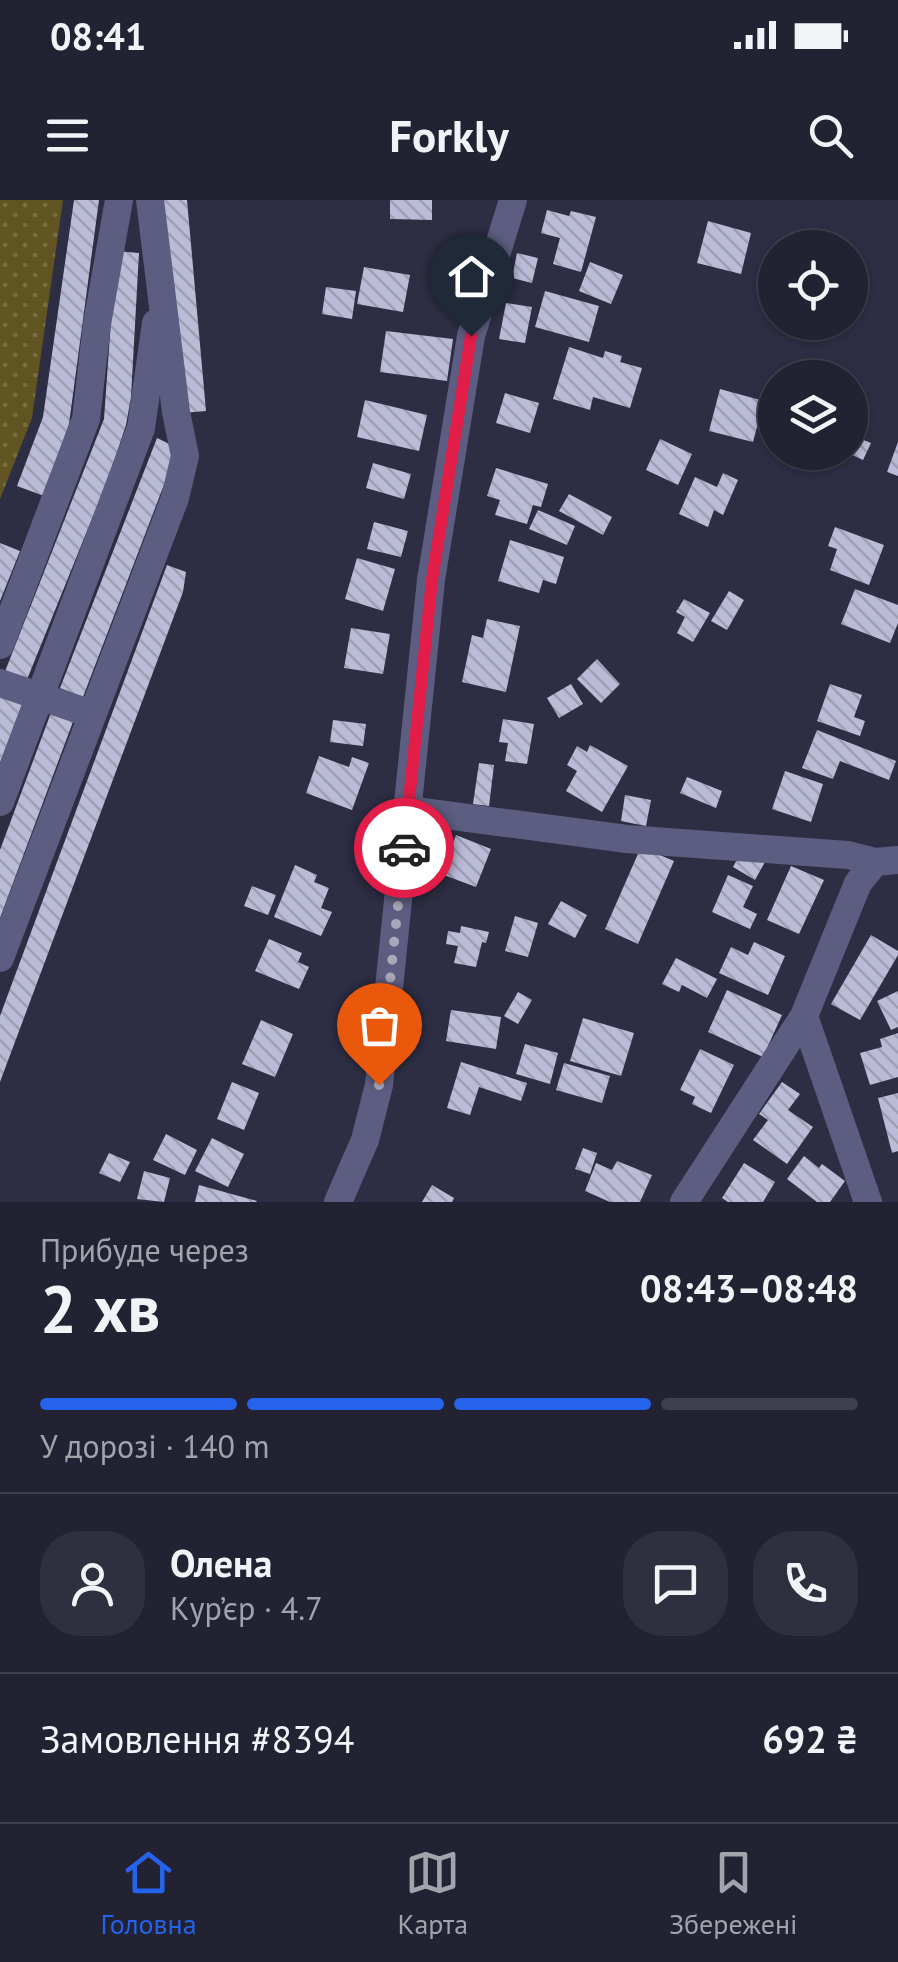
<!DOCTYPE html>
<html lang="uk">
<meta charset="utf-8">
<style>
body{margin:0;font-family:"PT Sans",sans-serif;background:#2e2f3f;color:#f1f3f6;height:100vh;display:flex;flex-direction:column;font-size:38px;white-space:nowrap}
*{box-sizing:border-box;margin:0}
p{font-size:32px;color:#a2a4ac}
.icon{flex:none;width:55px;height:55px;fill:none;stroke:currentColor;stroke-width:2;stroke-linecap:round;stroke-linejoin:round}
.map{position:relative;height:1002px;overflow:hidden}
.details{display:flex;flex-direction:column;background:#223;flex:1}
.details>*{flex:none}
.fabs{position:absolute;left:758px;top:30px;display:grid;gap:20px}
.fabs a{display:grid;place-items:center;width:110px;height:110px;border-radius:50%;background:#223;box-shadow:0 2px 8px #0004,0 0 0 2px #3f3f4e;font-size:50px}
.pin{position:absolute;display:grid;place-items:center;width:85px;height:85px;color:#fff;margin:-102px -42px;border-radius:50% 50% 50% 0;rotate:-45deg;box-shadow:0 0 10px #0007}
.pin .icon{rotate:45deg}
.courier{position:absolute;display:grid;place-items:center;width:100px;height:100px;margin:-50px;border:8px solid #e11d48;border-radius:50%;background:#fff;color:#222;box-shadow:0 2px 12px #0007}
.overview em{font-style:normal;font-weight:600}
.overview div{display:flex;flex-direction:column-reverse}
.overview{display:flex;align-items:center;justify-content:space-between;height:170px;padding:0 40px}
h1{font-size:65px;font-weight:600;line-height:75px}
.bar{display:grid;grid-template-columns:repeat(4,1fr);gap:15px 10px;align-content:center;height:120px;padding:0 40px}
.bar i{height:12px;border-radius:8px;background:#3f3f4e}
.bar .on{background:#2563eb}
.bar p{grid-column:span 4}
.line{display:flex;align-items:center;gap:25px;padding:0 40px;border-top:2px solid #3f3f4e}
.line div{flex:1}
.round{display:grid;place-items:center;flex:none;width:105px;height:105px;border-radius:40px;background:#2e2f3f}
.status{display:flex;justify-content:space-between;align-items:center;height:70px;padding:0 50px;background:#223;direction:ltr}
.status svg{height:28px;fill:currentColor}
header{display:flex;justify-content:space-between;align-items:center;height:130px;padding:0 40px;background:#223;font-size:45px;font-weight:600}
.tabs{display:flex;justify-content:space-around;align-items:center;height:140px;border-top:2px solid #3f3f4e;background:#223;font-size:28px;color:#a2a4ac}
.tabs a{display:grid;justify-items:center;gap:5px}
.tabs .on{color:#2563eb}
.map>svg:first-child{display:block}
</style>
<div class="status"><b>08:41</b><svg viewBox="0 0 49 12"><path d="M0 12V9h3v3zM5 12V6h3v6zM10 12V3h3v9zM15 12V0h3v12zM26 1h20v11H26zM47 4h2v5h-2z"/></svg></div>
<header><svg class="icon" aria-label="menu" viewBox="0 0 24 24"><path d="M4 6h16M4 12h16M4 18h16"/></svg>Forkly<svg class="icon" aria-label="search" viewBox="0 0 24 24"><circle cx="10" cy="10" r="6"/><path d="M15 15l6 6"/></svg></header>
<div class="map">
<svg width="898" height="1002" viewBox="0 0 898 1002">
<defs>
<pattern id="grass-dots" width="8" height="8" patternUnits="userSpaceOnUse" patternTransform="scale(2.5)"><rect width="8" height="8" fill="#605521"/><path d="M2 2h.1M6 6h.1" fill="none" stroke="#776e42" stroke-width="1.8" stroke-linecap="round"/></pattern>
<pattern id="building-back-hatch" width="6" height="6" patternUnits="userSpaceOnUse" patternTransform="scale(2.5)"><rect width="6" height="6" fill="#babbd7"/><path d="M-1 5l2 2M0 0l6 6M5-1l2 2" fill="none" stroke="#9d9eb4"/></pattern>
</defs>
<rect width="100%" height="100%" fill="#2d2d44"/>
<path fill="url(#grass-dots)" d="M0 0H63L32 218 0 299Z"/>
<path fill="url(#building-back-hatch)" d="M74 0H99L69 224 44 296 17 286 43 217Z
M163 0H187L206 211 182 213Z
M390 0H432V20L390 19Z
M547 10 569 16 571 11 596 17 581 72 553 64 560 38 541 33Z
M708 21 751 33 741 74 697 63Z
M116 51 139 53 131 197 126 225 108 279 26 482 4 474 104 219Z
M517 53 538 58 532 83 512 78Z
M590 62 623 75 611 104 579 91Z
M364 67 410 75 403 112 357 104Z
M326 87 356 91 352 119 322 114Z
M545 91 599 106 589 142 535 127Z
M506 103 532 107 525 143 499 139Z
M386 131 453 139 447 181 380 172Z
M569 147 603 158 605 151 622 156 620 162 642 168 630 208 593 197 590 210 553 199Z
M720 189 764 201 753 242 709 231Z
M505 193 539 203 530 233 496 223Z
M365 200 427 215 419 251 357 237Z
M851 235 871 243 863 260 850 254Z
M157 238 178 248 83 497 60 488Z
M660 239 692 254 678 285 646 270Z
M898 242V276L887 272Z
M373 263 411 274 404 299 366 288Z
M496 268 548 284 541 307 533 305 527 324 495 315 500 300 487 296Z
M723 273 738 280 723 315 714 310 708 327 679 314 695 277 717 287Z
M569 294 612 317 603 335 559 311Z
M538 310 575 326 567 345 529 329Z
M374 322 408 331 401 357 367 349Z
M835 327 884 345 869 385 830 370 837 349 828 346Z
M510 340 564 357 556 384 543 380 539 393 498 381Z
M0 343 20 351 0 401Z
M357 358 395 369 383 411 345 399Z
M167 365 186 372 183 392 0 882V816Z
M855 389 898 405V423L890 443 841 424Z
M729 391 744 400 727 430 711 421Z
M684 399 710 413 693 442 677 433 685 417 676 412Z
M487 419 520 426 506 492 462 482 472 435 483 438Z
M351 428 390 434 383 474 344 468Z
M597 459 620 484 601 503 577 479Z
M571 484 583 504 559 518 547 498Z
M830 484 862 495 854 517 865 521 860 536 817 521Z
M0 493 24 499 0 563Z
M52 510 74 519 0 718V650Z
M503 519 534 524 527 564 505 561 508 543 499 542Z
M333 520 366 524 363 546 330 542Z
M817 530 896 561 889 580 840 561 833 579 802 568Z
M590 545 628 566 602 612 566 591 577 571 567 565 577 546 587 552Z
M319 556 349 567 352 557 369 563 352 610 306 593Z
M479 563 494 565 489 606 473 604Z
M785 571 823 584 811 622 772 609Z
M687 577 722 591 716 608 680 593Z
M625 595 651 600 646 626 621 621Z
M456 635 491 649 476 687 441 674Z
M641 647 674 661 638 744 605 729Z
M742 650 765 662 755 680 733 667Z
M295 665 317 675 314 682 329 688 321 708 332 712 321 736 274 717Z
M791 666 824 680 799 734 767 720Z
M728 675 753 686 743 707 757 714 750 729 712 712Z
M252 686 276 695 268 715 244 706Z
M561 701 587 715 575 738 548 724Z
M515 716 538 723 528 757 505 751Z
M461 726 489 732 486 743 482 742 476 767 454 763 458 746 446 744 448 731 460 733Z
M871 735 898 751V755L860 820 831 804Z
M269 739 302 753 298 762 309 767 299 789 255 771Z
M754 742 785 756 768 795 719 773 731 747 748 755Z
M676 758 717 779 707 798 682 785 679 792 662 784Z
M727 790 782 815 763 857 708 832Z
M898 791V827L891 830 877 801Z
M518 792 532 800 518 824 504 816Z
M451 810 501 817 496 849 446 841Z
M583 818 634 833 621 876 570 861Z
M261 820 293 834 275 877 242 864Z
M898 833V877L870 885 860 853 882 847 880 839Z
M525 844 558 853 550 884 516 874Z
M700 849 734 865 711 913 692 904 695 897 680 890Z
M461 862 527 883 521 901 479 887 470 915 447 908Z
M564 863 610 876 602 903 556 890Z
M232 882 259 893 244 930 217 919Z
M782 882 800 894 788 910 813 927 787 964 753 940 768 920 759 914Z
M898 893V951L892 953 878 898Z
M166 934 197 950 185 975 153 960Z
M212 938 244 954 228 987 195 971Z
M583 948 597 953 590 974 575 969Z
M109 953 130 962 120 982 99 973Z
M804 956 819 968 822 964 845 981 830 1002H817L787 979Z
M617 961 652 975 640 1002H610L585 991 596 963 612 970Z
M744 963 775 982 763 1002H728L722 998Z
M144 971 170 978 164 1002 137 999Z
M199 985 257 1001 256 1002H195Z
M432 985 454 998 452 1002H422Z"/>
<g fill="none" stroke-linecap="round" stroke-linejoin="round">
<path stroke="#5d5d81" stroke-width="28" d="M0 445 86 219 97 124 119 0
M0 483 92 514
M0 602 141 228 156 123
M408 610 627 639 848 655 875 662
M0 758 175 298 185 256 176 212 150 0
M804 816 868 1002
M338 1002 365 940 379 885 431 380 471 136 513 0
M684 1002 804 816 858 683 875 662 898 660"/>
</g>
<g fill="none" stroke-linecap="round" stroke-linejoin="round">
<path stroke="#a8a8ba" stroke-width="10" stroke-dasharray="0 18" d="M379 885 404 648"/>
<path stroke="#e11d48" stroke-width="12" d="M404 648 432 380 471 136"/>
</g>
</svg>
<div class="fabs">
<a><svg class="icon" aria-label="locate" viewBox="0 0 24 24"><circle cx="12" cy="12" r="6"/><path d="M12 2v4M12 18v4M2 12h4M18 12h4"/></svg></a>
<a><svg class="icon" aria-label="layers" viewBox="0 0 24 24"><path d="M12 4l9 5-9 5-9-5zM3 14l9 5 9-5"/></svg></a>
</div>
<div class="pin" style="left:379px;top:885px;background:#ea580c"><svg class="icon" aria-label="bag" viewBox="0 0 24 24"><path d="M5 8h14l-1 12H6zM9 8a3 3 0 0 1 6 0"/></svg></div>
<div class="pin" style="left:471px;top:136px;background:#1f2937"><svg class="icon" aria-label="home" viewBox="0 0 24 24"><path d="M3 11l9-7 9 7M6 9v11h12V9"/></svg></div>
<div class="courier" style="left:404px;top:648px"><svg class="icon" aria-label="car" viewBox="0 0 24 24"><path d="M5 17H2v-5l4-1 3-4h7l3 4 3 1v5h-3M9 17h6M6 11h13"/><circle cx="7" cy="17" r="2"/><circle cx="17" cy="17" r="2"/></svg></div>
</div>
<section class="details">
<div class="overview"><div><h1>2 хв</h1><p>Прибуде через</p></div><em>08:43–08:48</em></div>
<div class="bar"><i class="on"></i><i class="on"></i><i class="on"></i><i></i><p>У дорозі · 140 m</p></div>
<div class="line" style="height:180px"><a class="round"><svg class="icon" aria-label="person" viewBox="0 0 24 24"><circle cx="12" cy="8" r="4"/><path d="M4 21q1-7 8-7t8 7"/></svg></a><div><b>Олена</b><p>Кур’єр · 4.7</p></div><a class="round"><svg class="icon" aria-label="chat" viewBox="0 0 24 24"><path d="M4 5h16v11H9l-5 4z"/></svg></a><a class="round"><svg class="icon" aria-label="phone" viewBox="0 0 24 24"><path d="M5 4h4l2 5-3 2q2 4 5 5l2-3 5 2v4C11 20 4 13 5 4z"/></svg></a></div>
<div class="line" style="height:130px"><div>Замовлення #8394</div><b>692 ₴</b></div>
</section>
<nav class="tabs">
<a class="on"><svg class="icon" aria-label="home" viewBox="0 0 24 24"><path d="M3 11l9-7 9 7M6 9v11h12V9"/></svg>Головна</a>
<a><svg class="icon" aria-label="map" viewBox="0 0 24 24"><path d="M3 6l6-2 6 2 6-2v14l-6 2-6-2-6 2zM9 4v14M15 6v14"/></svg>Карта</a>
<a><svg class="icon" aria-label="saved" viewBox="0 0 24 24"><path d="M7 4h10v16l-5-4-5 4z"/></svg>Збережені</a>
</nav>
